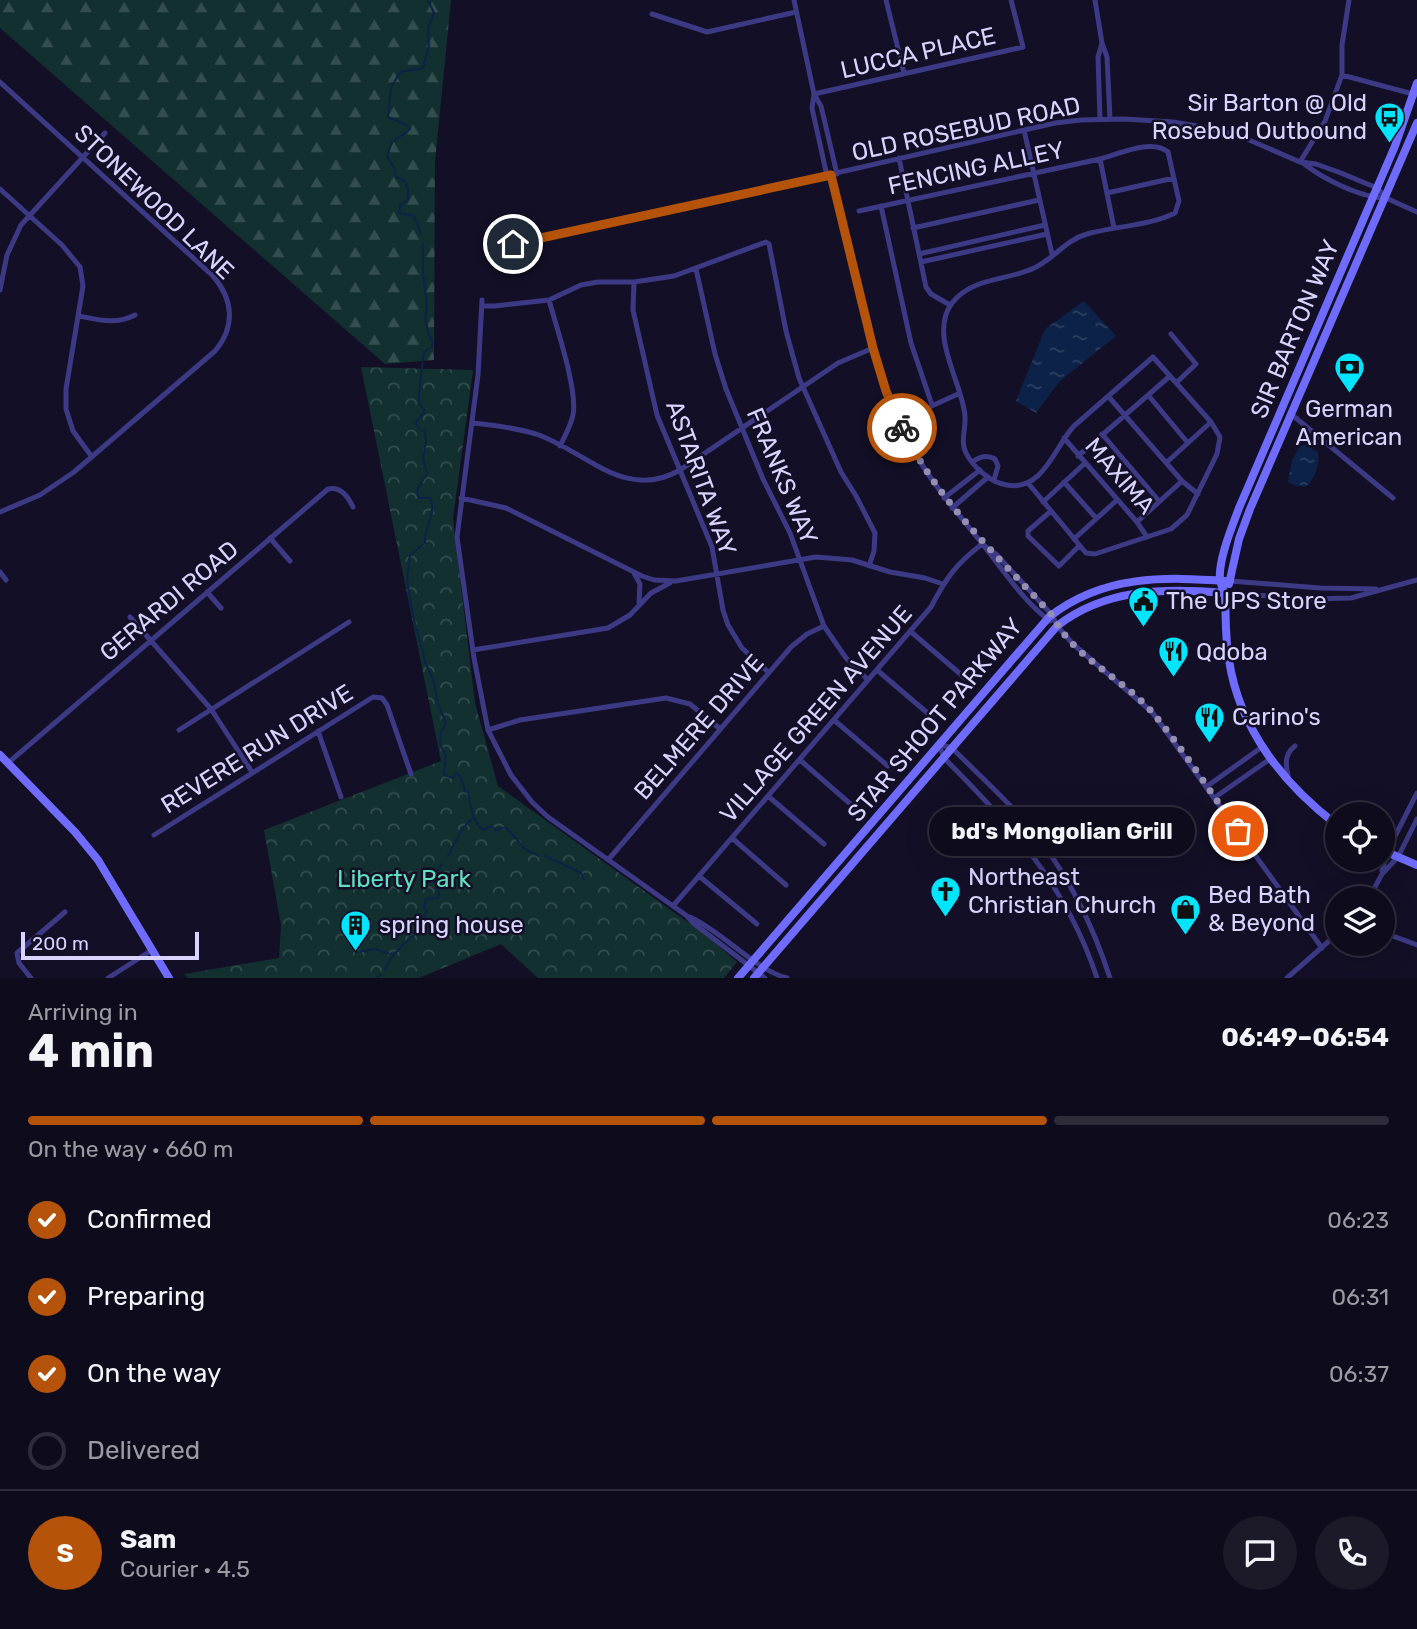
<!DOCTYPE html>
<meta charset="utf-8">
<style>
body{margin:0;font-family:Rubik,sans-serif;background:#1c1929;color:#f1f3f6;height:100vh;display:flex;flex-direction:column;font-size:26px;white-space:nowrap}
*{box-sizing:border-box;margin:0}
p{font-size:23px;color:#9b9ba3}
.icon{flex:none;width:38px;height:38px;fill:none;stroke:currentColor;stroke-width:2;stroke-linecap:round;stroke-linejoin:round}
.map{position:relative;height:978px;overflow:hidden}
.drawer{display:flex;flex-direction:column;background:#0e0b1c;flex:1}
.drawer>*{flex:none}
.tools{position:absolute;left:1325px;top:802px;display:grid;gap:14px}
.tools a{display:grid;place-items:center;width:70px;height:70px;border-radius:50%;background:#0e0b1c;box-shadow:0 7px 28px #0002,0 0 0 2px #2e2b3b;font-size:35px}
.scale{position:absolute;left:21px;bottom:18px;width:178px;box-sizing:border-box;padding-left:7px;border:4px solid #d9d4ff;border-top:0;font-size:19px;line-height:24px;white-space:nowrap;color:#d9d4ff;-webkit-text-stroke:5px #130f26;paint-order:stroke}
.pin{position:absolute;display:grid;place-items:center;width:60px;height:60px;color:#fff;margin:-30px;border:4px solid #fff;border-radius:50%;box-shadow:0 2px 7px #0007}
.courier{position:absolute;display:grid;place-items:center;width:70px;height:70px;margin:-35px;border:5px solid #b45309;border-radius:50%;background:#fff;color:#222;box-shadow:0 2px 9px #0007}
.bubble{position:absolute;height:49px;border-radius:24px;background:#0e0b1c;box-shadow:0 7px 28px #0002,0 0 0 2px #2e2b3b;font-size:23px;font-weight:700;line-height:49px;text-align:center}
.summary em{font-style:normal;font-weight:700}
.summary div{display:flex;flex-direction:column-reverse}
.summary{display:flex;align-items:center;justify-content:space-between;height:119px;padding:0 28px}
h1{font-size:46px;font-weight:700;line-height:52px}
.bar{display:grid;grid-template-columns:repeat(4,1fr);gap:10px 7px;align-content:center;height:84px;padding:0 28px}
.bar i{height:9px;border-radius:5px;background:#2e2b3b}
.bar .current{background:#b45309}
.bar p{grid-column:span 4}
.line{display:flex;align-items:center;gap:18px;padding:0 28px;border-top:2px solid #2e2b3b}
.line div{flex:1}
.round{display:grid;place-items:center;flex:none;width:74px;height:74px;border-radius:37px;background:#1c1929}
ol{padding:0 28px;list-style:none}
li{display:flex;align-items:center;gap:21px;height:77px}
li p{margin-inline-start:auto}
li .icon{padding:7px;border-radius:50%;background:#b45309;color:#fff;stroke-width:4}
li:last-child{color:#9b9ba3}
li i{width:38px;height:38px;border:4px solid #2e2b3b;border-radius:50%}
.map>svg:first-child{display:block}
</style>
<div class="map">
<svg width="1417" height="978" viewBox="0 0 1417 978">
<defs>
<pattern id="forest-firs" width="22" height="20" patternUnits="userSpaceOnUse" patternTransform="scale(1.75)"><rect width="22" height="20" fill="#12302f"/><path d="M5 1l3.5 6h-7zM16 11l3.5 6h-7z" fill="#344d4e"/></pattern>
<pattern id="park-crowns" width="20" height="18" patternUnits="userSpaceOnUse" patternTransform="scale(1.75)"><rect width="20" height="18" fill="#12302f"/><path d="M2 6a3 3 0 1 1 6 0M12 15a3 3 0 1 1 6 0" fill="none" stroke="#344d4e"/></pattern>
<pattern id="water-ripples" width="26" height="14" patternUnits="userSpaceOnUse" patternTransform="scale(1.75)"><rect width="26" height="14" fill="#0c2248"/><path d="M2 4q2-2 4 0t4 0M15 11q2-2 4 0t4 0" fill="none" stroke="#2f4163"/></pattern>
</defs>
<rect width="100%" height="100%" fill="#130f26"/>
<path fill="url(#forest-firs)" d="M0 0H451L435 162 434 360 385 364 0 28Z"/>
<path fill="url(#park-crowns)" d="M361 367 473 370 453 519 475 703 498 786 707 936 737 962 724 978H538L501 944 419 978H188L184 974 279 958 281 925 264 830 441 761Z"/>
<path fill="url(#water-ripples)" d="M1084 301 1116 336 1059 382 1036 413 1016 401 1045 329Z
M1306 445 1318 452C1320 463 1315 480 1305 487L1293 485 1288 482 1292 460 1300 446Z"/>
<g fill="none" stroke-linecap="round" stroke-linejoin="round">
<path stroke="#0c2248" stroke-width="2" d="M421 234 414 216 399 213 400 206 408 199V189L405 181 395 176V169L387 156 392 142 410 129 407 125 388 117 391 88 400 72 423 68 429 46 428 27 434 13 428 0
M423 243V274L427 306 425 318 429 336 432 341V347L424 352C422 368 419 385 419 403L425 411 416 422 418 428 425 432 426 441 423 458 427 474C422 483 414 488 419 498H430C437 515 424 526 425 543L410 555 407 581 413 616 426 664 434 682 437 701 446 723 441 732 440 744 446 756 444 775 453 778 457 773C461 777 465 785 464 791L468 792C471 805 471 820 483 830L491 826 496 830 506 827 525 849 539 856
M448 856C456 842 461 827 474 817
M545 856 581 873 584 880
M357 952 375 949 390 954
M385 969C395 949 405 944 420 929V922L427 911 424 908 426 899 438 898 439 894 433 878 442 864
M378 978 381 974"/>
<path stroke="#3d3a85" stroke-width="5" d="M794 0 814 94 1023 47 1011 0
M886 0 904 73
M1095 0 1102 43 1107 57 1110 119
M652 14 707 32 796 12
M1342 75 1417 95
M0 82 213 276C233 299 236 326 215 351L74 472 40 495 0 512
M1100 119 1098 57 1102 43
M1024 130 1052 254
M899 158 926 287 931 294 950 305
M1300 162 1325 121 1342 75V45L1349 0
M1303 163C1323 179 1361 198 1386 198
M831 175C852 262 868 367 911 446 930 481 955 510 980 541 1002 568 1022 600 1050 621
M827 176 812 108 814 94 821 106 837 174
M0 189 62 245 80 267 83 286 66 389V409L73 431 92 457
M1107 193 1174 178
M881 206 911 343 932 405
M859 211 1100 159
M913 228 1039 200
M513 244 661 213 1055 123 1081 120 1124 119 1173 122 1203 127 1240 136 1300 162 1316 164 1341 173 1377 188 1386 198 1417 212
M919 254 1045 225
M921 262 1047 234
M696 269 715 354 726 389 763 479 790 533 824 626 846 658 868 680
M634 282 633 310 657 415 712 547 723 610 728 625 742 648 768 672
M0 290 7 255 21 225 105 133
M482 300 478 375 457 537 474 658 488 730 511 775 532 802 548 817 687 916 693 923 765 978
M549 300C556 326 578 390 573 415 571 425 565 436 560 446
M482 306H495L549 300 581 285 598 282H634L674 276 766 242 769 244 786 331 799 378 841 472 856 496 875 533 874 551 869 566
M79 316C99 320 116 325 135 315
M1171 334 1196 364 1176 383
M1148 395 1188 443
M1108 396 1182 481 1198 494
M1291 414 1393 498
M912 415 958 394
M472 423C493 425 516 428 536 434 586 451 625 502 680 470L838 363 873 348
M1102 434 1159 501
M1064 438 1137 522 1147 537
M1078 456 1170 376
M972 462C980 457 986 454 995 459L998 466 994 480
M1167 462 1211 422
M1064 482 1096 518
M1028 483 1086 553 1095 554 1171 529 1187 515 1217 454 1220 437 1211 422 1153 357 1074 426C1055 446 1043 492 1007 485 991 483 973 467 966 453 960 442 966 429 965 416 963 384 928 335 952 303 972 277 1007 281 1034 268 1054 259 1065 240 1087 234 1115 226 1149 226 1175 213L1179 201 1168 152C1152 138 1119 154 1100 159L1114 228
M461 498 506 508 642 576 654 580 676 581 816 557 852 560 890 572 925 578 943 584
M944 498 980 470
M1043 502 1085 463
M952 508 988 477
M1051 511 1028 531V536L1059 566 1079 546
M1137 522 1182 481
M270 538 290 561
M1074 539 1117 500
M982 544 996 554 1052 615 1057 626 1073 644 1152 712 1322 948
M0 572 6 580
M634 573 640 584 639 603
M1230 581 1320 588 1376 589
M207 592 221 608
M1225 593 1309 599 1351 598 1417 580
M130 617 211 709 252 772
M910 631 965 678
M473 650 608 628 630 615 651 593 670 583
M877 670 931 716
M834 720 888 766
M179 730 349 622
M488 730 520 720 666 698 690 704 719 728
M318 731 341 797
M939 744 952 748C983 779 1016 808 1042 843 1073 884 1094 929 1110 978
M939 744 944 758C1011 825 1067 886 1097 978
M800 760 855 808
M8 763 328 489C341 486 348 497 353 507
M1289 780C1286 767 1283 755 1295 746
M1206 787 1262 747
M768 796 824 844
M1214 798 1270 759
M154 835 373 697 382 698 387 705 411 774
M732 838 786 885
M608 860 791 647 807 634 824 626
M1382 871 1387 852 1417 793
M699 876 757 924
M1369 898 1382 874 1398 857 1417 819
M673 906 931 607C946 578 956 564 982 544
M690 917C723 932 755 970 787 978
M1382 932 1417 945
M31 978 19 963 17 953 65 912
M108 978 152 950
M1287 978 1337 934"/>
<path stroke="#6f6bff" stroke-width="8" d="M1229 584 1239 539 1250 509 1417 123
M0 755 75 832 98 860 169 978
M1337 825C1283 784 1239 728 1229 660 1225 638 1226 617 1225 596 1224 590 1221 586 1220 580 1218 560 1232 527 1239 508L1395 146 1417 83
M1382 850 1417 865
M738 978 1049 617C1104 574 1164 577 1230 581
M754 978 1057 626C1106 588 1165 588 1225 593"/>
</g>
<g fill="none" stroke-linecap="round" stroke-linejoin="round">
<path stroke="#948fb3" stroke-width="7" stroke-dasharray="0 12.6" d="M902 428C938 502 997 555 1052 615 1073 658 1122 677 1152 712 1182 747 1211 793 1238 831"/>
<path stroke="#b45309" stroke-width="9" d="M513 244 831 175 873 348 886 391 902 428"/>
</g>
<defs>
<symbol id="bus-pin" viewBox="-11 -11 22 30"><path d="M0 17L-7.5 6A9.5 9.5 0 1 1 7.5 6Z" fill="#00e5ff" stroke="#130f26"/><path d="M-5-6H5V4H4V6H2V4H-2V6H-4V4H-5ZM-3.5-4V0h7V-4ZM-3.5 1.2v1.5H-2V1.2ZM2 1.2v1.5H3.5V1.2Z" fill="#111"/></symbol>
<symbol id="bank-pin" viewBox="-11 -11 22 30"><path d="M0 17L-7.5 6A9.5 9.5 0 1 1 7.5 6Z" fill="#00e5ff" stroke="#130f26"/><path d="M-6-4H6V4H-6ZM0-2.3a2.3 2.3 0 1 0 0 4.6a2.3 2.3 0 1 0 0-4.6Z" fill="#111"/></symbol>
<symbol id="civic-pin" viewBox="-11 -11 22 30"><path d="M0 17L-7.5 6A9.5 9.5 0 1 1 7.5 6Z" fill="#00e5ff" stroke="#130f26"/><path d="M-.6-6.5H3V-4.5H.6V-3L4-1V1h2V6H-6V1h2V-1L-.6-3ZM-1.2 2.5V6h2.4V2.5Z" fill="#111"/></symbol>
<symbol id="restaurant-pin" viewBox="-11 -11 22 30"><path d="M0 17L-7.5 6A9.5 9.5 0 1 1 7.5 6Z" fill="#00e5ff" stroke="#130f26"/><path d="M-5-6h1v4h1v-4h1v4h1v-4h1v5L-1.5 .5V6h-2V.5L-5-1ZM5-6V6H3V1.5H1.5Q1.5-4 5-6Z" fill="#111"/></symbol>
<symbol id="church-pin" viewBox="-11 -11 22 30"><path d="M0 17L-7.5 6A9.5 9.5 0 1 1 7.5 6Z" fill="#00e5ff" stroke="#130f26"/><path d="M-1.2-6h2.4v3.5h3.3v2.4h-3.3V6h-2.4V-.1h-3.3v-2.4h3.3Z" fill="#111"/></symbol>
<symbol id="shop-pin" viewBox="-11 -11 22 30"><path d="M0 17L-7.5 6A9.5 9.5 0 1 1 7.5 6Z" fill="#00e5ff" stroke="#130f26"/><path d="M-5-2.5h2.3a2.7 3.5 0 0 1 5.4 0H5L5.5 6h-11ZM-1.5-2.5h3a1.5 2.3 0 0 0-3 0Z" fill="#111"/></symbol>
<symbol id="building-pin" viewBox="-11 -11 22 30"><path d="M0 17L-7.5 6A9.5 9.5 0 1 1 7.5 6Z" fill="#00e5ff" stroke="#130f26"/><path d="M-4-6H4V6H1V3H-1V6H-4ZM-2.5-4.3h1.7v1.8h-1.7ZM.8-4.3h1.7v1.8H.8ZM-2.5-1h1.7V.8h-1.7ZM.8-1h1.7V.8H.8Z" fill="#111"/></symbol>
</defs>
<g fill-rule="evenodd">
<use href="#bus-pin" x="1372" y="100" width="35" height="47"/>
<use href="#bank-pin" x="1332" y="350" width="35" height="47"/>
<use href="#civic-pin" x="1126" y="584" width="35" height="47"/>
<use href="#restaurant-pin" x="1156" y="634" width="35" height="47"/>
<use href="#restaurant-pin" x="1192" y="700" width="35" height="47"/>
<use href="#church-pin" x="928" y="874" width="35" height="47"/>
<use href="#shop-pin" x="1168" y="892" width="35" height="47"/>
<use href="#building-pin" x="338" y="908" width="35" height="47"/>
</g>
<g text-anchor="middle" stroke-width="5" stroke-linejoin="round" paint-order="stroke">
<g font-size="24" fill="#d9d4ff" stroke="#130f26">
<text transform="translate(918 53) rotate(-13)" y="8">LUCCA PLACE</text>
<text transform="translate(966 129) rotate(-12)" y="8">OLD ROSEBUD ROAD</text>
<text transform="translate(976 168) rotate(-12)" y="8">FENCING ALLEY</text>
<text transform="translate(154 202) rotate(44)" y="8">STONEWOOD LANE</text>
<text transform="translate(1295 329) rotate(-67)" y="8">SIR BARTON WAY</text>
<text transform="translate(782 476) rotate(67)" y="8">FRANKS WAY</text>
<text transform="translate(1120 476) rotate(49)" y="8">MAXIMA</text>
<text transform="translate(701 478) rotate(70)" y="8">ASTARITA WAY</text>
<text transform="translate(169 601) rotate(-40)" y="8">GERARDI ROAD</text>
<text transform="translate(816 714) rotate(-49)" y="8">VILLAGE GREEN AVENUE</text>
<text transform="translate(935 720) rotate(-50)" y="8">STAR SHOOT PARKWAY</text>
<text transform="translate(699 727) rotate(-49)" y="8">BELMERE DRIVE</text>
<text transform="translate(257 749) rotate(-32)" y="8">REVERE RUN DRIVE</text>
</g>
<g font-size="24" fill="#d9d4ff" stroke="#130f26" text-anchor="start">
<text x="1367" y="111" text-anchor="end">Sir Barton @ Old<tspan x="1367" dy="28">Rosebud Outbound</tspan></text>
<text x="1349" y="417" text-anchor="middle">German<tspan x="1349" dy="28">American</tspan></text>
<text x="1166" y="609">The UPS Store</text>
<text x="1196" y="660">Qdoba</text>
<text x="1232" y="725">Carino's</text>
<text x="968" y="885">Northeast<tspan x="968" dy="28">Christian Church</tspan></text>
<text x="1208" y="903">Bed Bath<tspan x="1208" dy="28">&amp; Beyond</tspan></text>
<text x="379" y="933">spring house</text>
</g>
<g font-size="24" fill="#5fe0c0" stroke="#130f26">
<text x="404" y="887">Liberty Park</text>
</g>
</g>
</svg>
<div class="tools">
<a><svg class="icon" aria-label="locate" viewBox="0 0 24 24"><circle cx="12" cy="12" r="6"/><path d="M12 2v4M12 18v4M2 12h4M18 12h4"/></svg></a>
<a><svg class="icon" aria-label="layers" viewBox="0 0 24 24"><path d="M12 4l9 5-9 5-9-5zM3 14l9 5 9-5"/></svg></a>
</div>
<div class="scale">200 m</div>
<div class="pin" style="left:1238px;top:831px;background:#ea580c"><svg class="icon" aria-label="bag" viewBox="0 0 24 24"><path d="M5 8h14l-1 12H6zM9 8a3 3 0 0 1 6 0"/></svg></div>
<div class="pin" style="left:513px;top:244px;background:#1f2937"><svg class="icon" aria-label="home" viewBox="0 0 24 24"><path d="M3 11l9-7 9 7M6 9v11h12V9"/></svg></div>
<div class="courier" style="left:902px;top:428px"><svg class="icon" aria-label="bike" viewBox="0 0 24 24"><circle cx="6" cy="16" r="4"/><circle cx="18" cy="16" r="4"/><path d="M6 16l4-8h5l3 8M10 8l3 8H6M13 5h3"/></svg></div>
<div class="bubble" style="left:929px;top:807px;width:266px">bd's Mongolian Grill</div>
</div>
<section class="drawer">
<div class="summary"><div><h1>4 min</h1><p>Arriving in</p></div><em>06:49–06:54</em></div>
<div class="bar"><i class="current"></i><i class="current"></i><i class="current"></i><i></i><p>On the way · 660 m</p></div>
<ol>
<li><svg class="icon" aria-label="check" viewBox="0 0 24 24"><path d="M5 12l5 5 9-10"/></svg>Confirmed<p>06:23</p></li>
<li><svg class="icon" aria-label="check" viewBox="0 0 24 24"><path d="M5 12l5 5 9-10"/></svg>Preparing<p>06:31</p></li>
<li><svg class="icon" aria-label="check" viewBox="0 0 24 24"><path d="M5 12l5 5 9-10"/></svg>On the way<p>06:37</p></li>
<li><i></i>Delivered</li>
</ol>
<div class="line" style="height:126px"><b class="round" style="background:#b45309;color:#fff">S</b><div><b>Sam</b><p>Courier · 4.5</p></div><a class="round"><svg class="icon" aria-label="chat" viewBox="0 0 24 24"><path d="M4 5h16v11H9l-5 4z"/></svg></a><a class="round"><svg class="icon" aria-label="phone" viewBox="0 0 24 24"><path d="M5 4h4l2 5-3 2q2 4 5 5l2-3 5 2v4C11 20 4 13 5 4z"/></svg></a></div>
</section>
